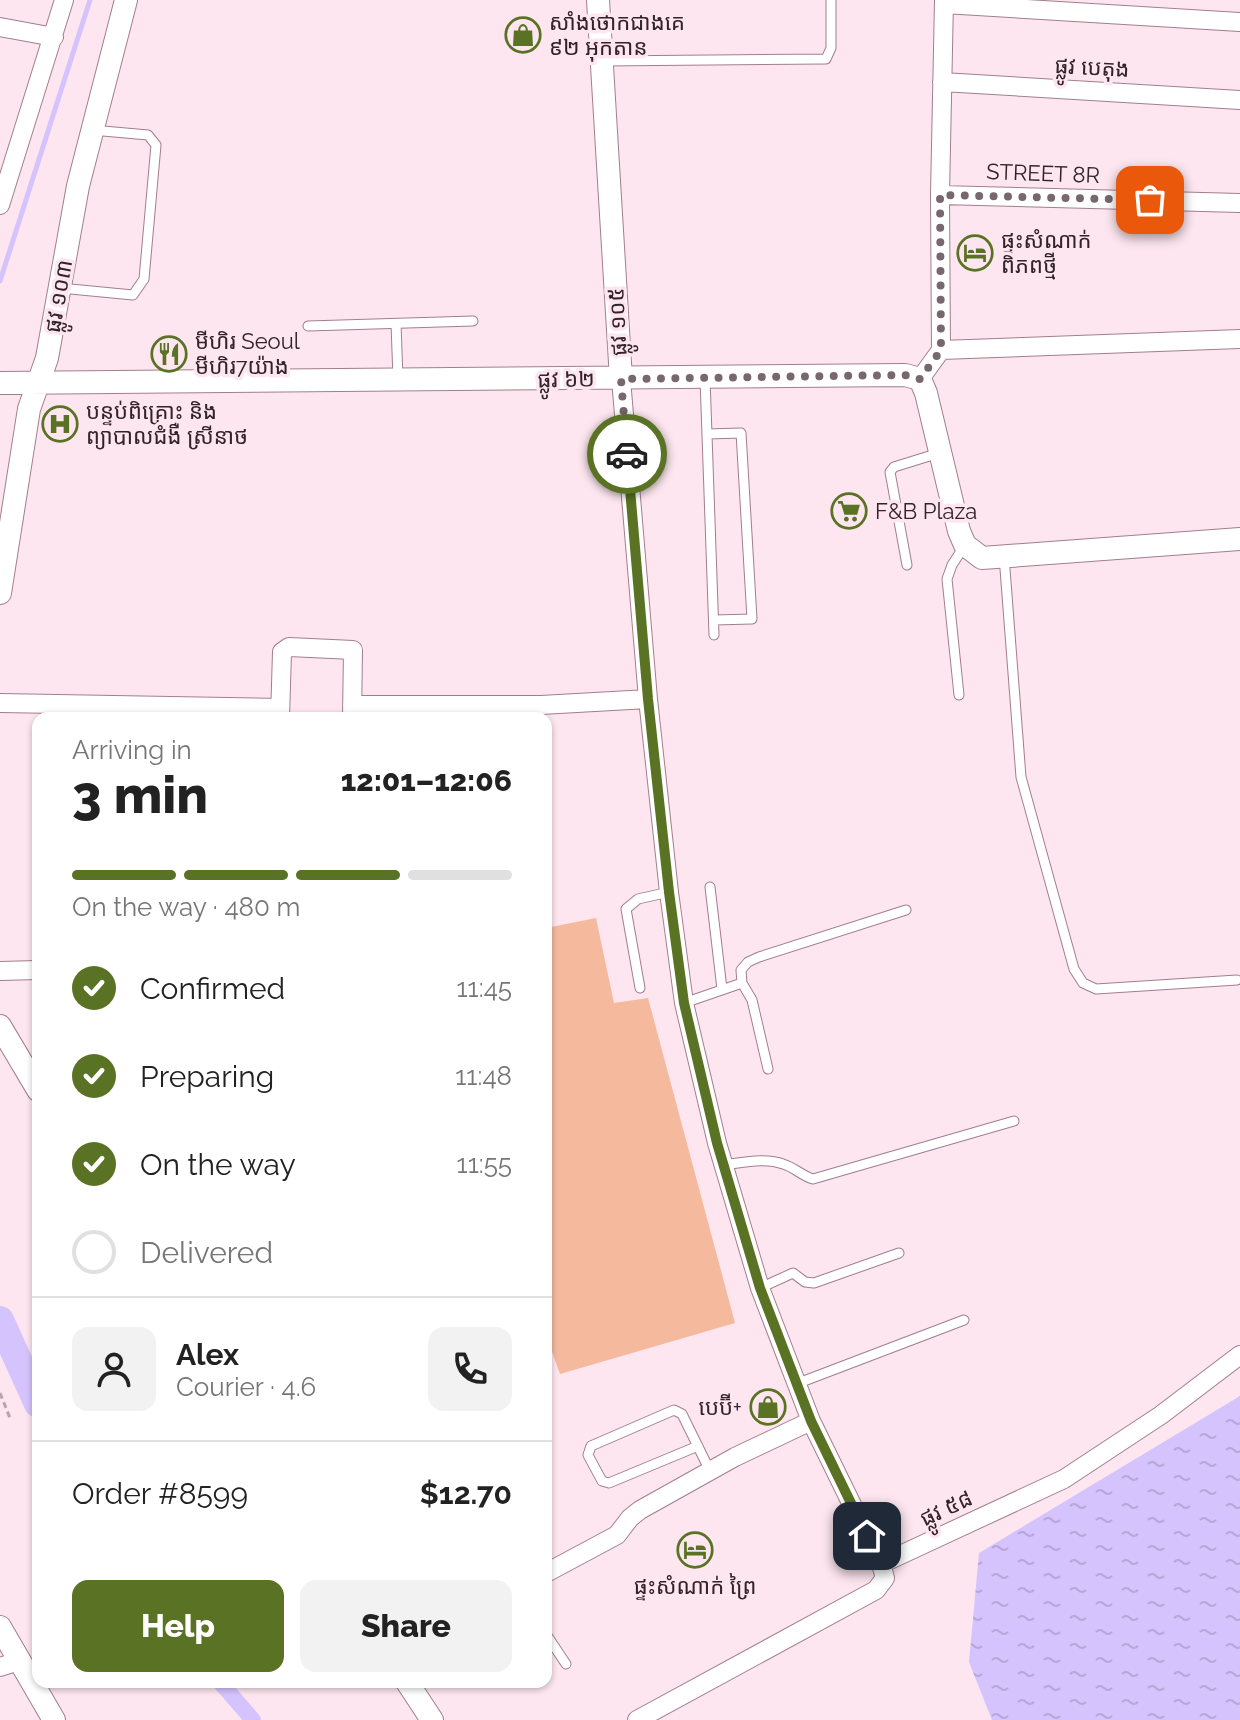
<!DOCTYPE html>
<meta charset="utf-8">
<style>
body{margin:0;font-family:Raleway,"Noto Sans Khmer",sans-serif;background:#f2f2f2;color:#222;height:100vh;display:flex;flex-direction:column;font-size:30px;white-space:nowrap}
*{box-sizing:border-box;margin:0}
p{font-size:26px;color:#767676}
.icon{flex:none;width:44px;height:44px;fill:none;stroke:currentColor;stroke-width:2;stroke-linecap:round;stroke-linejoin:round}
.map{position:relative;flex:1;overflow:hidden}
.drawer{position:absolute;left:32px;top:712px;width:520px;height:976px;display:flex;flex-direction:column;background:#fff;border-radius:16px;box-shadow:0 2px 6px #0004}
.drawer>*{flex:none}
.pin{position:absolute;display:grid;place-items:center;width:68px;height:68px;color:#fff;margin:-34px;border-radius:16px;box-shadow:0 4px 12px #0006}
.courier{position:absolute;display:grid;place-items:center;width:80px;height:80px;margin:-40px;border:6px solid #5a7224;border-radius:50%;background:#fff;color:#222;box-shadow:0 2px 10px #0007}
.headline em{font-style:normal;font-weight:800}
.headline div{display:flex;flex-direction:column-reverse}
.headline{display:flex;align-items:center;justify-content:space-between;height:136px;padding:0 40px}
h1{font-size:52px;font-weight:800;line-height:60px}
.bar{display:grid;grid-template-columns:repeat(4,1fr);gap:12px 8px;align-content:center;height:96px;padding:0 40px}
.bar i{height:10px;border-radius:6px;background:#e0e0e0}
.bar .active{background:#5a7224}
.bar p{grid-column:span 4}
.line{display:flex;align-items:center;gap:20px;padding:0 40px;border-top:2px solid #e0e0e0}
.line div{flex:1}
.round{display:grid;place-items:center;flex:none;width:84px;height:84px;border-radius:16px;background:#f2f2f2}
ol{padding:0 40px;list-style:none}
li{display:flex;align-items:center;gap:24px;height:88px}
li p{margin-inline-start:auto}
li .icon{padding:8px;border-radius:50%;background:#5a7224;color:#fff;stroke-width:4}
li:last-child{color:#767676}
li i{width:44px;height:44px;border:4px solid #e0e0e0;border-radius:50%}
.primary-button{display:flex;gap:16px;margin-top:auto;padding:16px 40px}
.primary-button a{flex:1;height:92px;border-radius:16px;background:#5a7224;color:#fff;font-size:32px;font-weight:800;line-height:92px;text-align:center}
.primary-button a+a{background:#f2f2f2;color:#222}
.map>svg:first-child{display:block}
</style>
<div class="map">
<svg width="1240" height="1720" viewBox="0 0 1240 1720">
<defs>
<pattern id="water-ripples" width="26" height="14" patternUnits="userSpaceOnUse" patternTransform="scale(2)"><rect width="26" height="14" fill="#d5c3fd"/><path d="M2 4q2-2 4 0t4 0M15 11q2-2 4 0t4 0" fill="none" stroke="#b7a7d9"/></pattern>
</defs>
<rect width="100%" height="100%" fill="#fde6ef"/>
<path fill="#f5b99e" d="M596 918 614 1003 648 998 735 1323 560 1374 546 1335V928Z"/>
<path fill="url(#water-ripples)" d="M1240 1396V1720H992L969 1662 979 1553Z"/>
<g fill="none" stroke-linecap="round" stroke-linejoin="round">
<path stroke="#d5c3fd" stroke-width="5" d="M0 281 90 0"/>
<path stroke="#d5c3fd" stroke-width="16" d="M220 1682 253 1720"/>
<path stroke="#d5c3fd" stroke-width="28" d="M0 1320 38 1404"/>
<defs>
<path id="service" d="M603 61 826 59 831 48V0
M60 288 133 295 144 279 156 145 148 135 92 130
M396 324 398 378
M308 326 473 321
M705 378 714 635
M707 434 741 433 752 619 714 620
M1004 556 1021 777 1074 969 1083 983 1096 989 1237 980
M907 565 890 472 894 467 939 453
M959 695 947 579 952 565 965 545
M710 887 722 989
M742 983 741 970 748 962 759 957 906 910
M640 988 626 909 638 899 669 892
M684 1003 742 983 752 1000 768 1069
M723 1165C742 1163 765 1157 783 1164 794 1167 802 1176 813 1179L1014 1121
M760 1288 793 1273 805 1282 814 1283 899 1253
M796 1384 964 1320
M698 1446 609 1483 602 1481 588 1455 591 1446 674 1410 682 1414 710 1471
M546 1634 566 1664"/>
<path id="minor" d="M944 4 1240 22
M0 27 54 37
M942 82 1240 100
M940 195 1240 203
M0 205 64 0
M941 350 1240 339
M621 379 648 699 669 892 684 1003 717 1143 760 1288 811 1421 881 1564 885 1578 876 1590 637 1720
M920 379 941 350 940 195 944 0
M0 703 280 708
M352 705H541L648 699
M280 718 282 652 289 647 353 650 352 718
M0 971 38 970
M881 1564 1064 1479 1161 1415 1240 1355
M546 1573 617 1535 630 1518 640 1510 735 1457 811 1421
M0 1667 19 1661"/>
<path id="tertiary" d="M598 0 621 379
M0 383 905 375 920 379 926 393 959 531 965 545 982 558 1240 539
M0 593 29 409 47 358 78 186 126 0
M0 1026 38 1090
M0 1627 54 1720
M407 1682 432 1720"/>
</defs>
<use href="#service" stroke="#a27e8d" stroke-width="11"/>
<use href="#minor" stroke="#a27e8d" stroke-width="20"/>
<use href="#tertiary" stroke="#a27e8d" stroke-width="24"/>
<path stroke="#b8a4ac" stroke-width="3" stroke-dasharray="6 4" stroke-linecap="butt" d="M0 1393 10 1418"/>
<use href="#service" stroke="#fff" stroke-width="9"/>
<use href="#minor" stroke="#fff" stroke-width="18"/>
<use href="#tertiary" stroke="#fff" stroke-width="22"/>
</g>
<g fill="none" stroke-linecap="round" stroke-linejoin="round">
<path stroke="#78676e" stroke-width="8" stroke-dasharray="0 14.4" d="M627 454 621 379 905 375 920 379 941 350 940 195 1150 200"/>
<path stroke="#5a7224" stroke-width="10" d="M627 454 648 699 669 892 684 1003 717 1143 760 1288 811 1421 867 1536"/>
</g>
<defs>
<symbol id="shop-ring" viewBox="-11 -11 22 22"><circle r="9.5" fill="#fde6ef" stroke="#5a7224" stroke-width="1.5"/><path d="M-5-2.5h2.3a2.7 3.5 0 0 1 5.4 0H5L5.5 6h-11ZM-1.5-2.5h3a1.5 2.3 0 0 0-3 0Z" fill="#5a7224"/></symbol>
<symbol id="hotel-ring" viewBox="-11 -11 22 22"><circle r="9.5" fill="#fde6ef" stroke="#5a7224" stroke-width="1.5"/><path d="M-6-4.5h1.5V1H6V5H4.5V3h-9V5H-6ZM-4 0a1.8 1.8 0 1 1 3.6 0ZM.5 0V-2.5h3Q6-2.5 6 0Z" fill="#5a7224"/></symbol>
<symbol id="restaurant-ring" viewBox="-11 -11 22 22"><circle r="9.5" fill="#fde6ef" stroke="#5a7224" stroke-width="1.5"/><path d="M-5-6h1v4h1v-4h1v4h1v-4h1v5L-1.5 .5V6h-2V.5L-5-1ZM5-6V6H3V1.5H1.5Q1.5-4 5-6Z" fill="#5a7224"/></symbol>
<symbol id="hospital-ring" viewBox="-11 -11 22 22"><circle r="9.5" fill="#fde6ef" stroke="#5a7224" stroke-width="1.5"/><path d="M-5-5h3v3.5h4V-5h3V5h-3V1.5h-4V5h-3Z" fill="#5a7224"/></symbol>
<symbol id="supermarket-ring" viewBox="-11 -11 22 22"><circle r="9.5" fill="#fde6ef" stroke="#5a7224" stroke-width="1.5"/><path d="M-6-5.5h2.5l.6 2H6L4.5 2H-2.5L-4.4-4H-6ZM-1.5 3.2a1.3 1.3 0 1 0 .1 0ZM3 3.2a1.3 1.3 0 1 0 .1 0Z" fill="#5a7224"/></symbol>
</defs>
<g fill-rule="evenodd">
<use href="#shop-ring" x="503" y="15" width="40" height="40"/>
<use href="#hotel-ring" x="955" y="233" width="40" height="40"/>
<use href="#restaurant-ring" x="149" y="334" width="40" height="40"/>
<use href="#hospital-ring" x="40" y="404" width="40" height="40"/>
<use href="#supermarket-ring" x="829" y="491" width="40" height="40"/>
<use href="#shop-ring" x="748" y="1387" width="40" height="40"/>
<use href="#hotel-ring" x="675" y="1530" width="40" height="40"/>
</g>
<g text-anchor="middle" stroke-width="7" stroke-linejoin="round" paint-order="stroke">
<g font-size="22" fill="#312329" stroke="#fde6ef" text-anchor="start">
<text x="549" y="30">សាំងថោកជាងគេ<tspan x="549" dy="25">៩២ អុកតាន</tspan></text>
<text x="1001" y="248">ផ្ទះសំណាក់<tspan x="1001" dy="25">ពិភពថ្មី</tspan></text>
<text x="195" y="349">មីហិរ Seoul<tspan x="195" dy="25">មីហិរ7យ៉ាង</tspan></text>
<text x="86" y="419">បន្ទប់ពិគ្រោះ និង<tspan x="86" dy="25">ព្យាបាលជំងឺ ស្រីនាថ</tspan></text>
<text x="875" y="519">F&amp;B Plaza</text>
<text x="742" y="1415" text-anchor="end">បេប៊ី+</text>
<text x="695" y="1594" text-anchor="middle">ផ្ទះសំណាក់ ព្រៃ</text>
</g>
<g font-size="22" fill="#312329" stroke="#fde6ef">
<text transform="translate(1092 67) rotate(3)" y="8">ផ្លូវ បេតុង</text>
<text transform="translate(1043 173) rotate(2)" y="8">STREET 8R</text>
<text transform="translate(58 296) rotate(-80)" y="8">ផ្លូវ ១០៣</text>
<text transform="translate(617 322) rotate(-93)" y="8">ផ្លូវ ១០៥</text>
<text transform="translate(566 379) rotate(-1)" y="8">ផ្លូវ ៦២</text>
<text transform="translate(946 1508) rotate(-25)" y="8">ផ្លូវ ៥៨</text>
</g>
</g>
</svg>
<div class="pin" style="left:1150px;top:200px;background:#ea580c"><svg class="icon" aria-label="bag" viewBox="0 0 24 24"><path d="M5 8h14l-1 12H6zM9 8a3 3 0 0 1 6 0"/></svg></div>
<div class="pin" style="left:867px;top:1536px;background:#1f2937"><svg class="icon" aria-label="home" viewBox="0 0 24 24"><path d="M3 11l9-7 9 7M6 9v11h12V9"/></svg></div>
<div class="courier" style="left:627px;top:454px"><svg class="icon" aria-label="car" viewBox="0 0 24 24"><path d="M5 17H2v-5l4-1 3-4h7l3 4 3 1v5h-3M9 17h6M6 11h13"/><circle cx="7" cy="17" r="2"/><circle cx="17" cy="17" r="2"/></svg></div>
<section class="drawer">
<div class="headline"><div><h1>3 min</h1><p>Arriving in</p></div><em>12:01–12:06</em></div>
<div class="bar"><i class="active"></i><i class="active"></i><i class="active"></i><i></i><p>On the way · 480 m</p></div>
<ol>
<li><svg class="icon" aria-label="check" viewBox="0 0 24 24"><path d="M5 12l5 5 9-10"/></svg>Confirmed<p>11:45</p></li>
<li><svg class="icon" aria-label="check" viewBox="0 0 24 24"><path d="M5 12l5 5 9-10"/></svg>Preparing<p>11:48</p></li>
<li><svg class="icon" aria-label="check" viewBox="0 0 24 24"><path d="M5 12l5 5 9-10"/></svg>On the way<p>11:55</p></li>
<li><i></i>Delivered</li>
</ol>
<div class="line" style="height:144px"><a class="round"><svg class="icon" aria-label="person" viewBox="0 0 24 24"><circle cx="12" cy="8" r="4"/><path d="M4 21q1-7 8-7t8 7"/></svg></a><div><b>Alex</b><p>Courier · 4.6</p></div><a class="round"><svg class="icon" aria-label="phone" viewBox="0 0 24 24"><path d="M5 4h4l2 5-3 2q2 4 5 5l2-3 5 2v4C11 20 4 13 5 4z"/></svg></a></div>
<div class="line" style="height:104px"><div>Order #8599</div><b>$12.70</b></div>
<div class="primary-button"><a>Help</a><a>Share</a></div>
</section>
</div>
